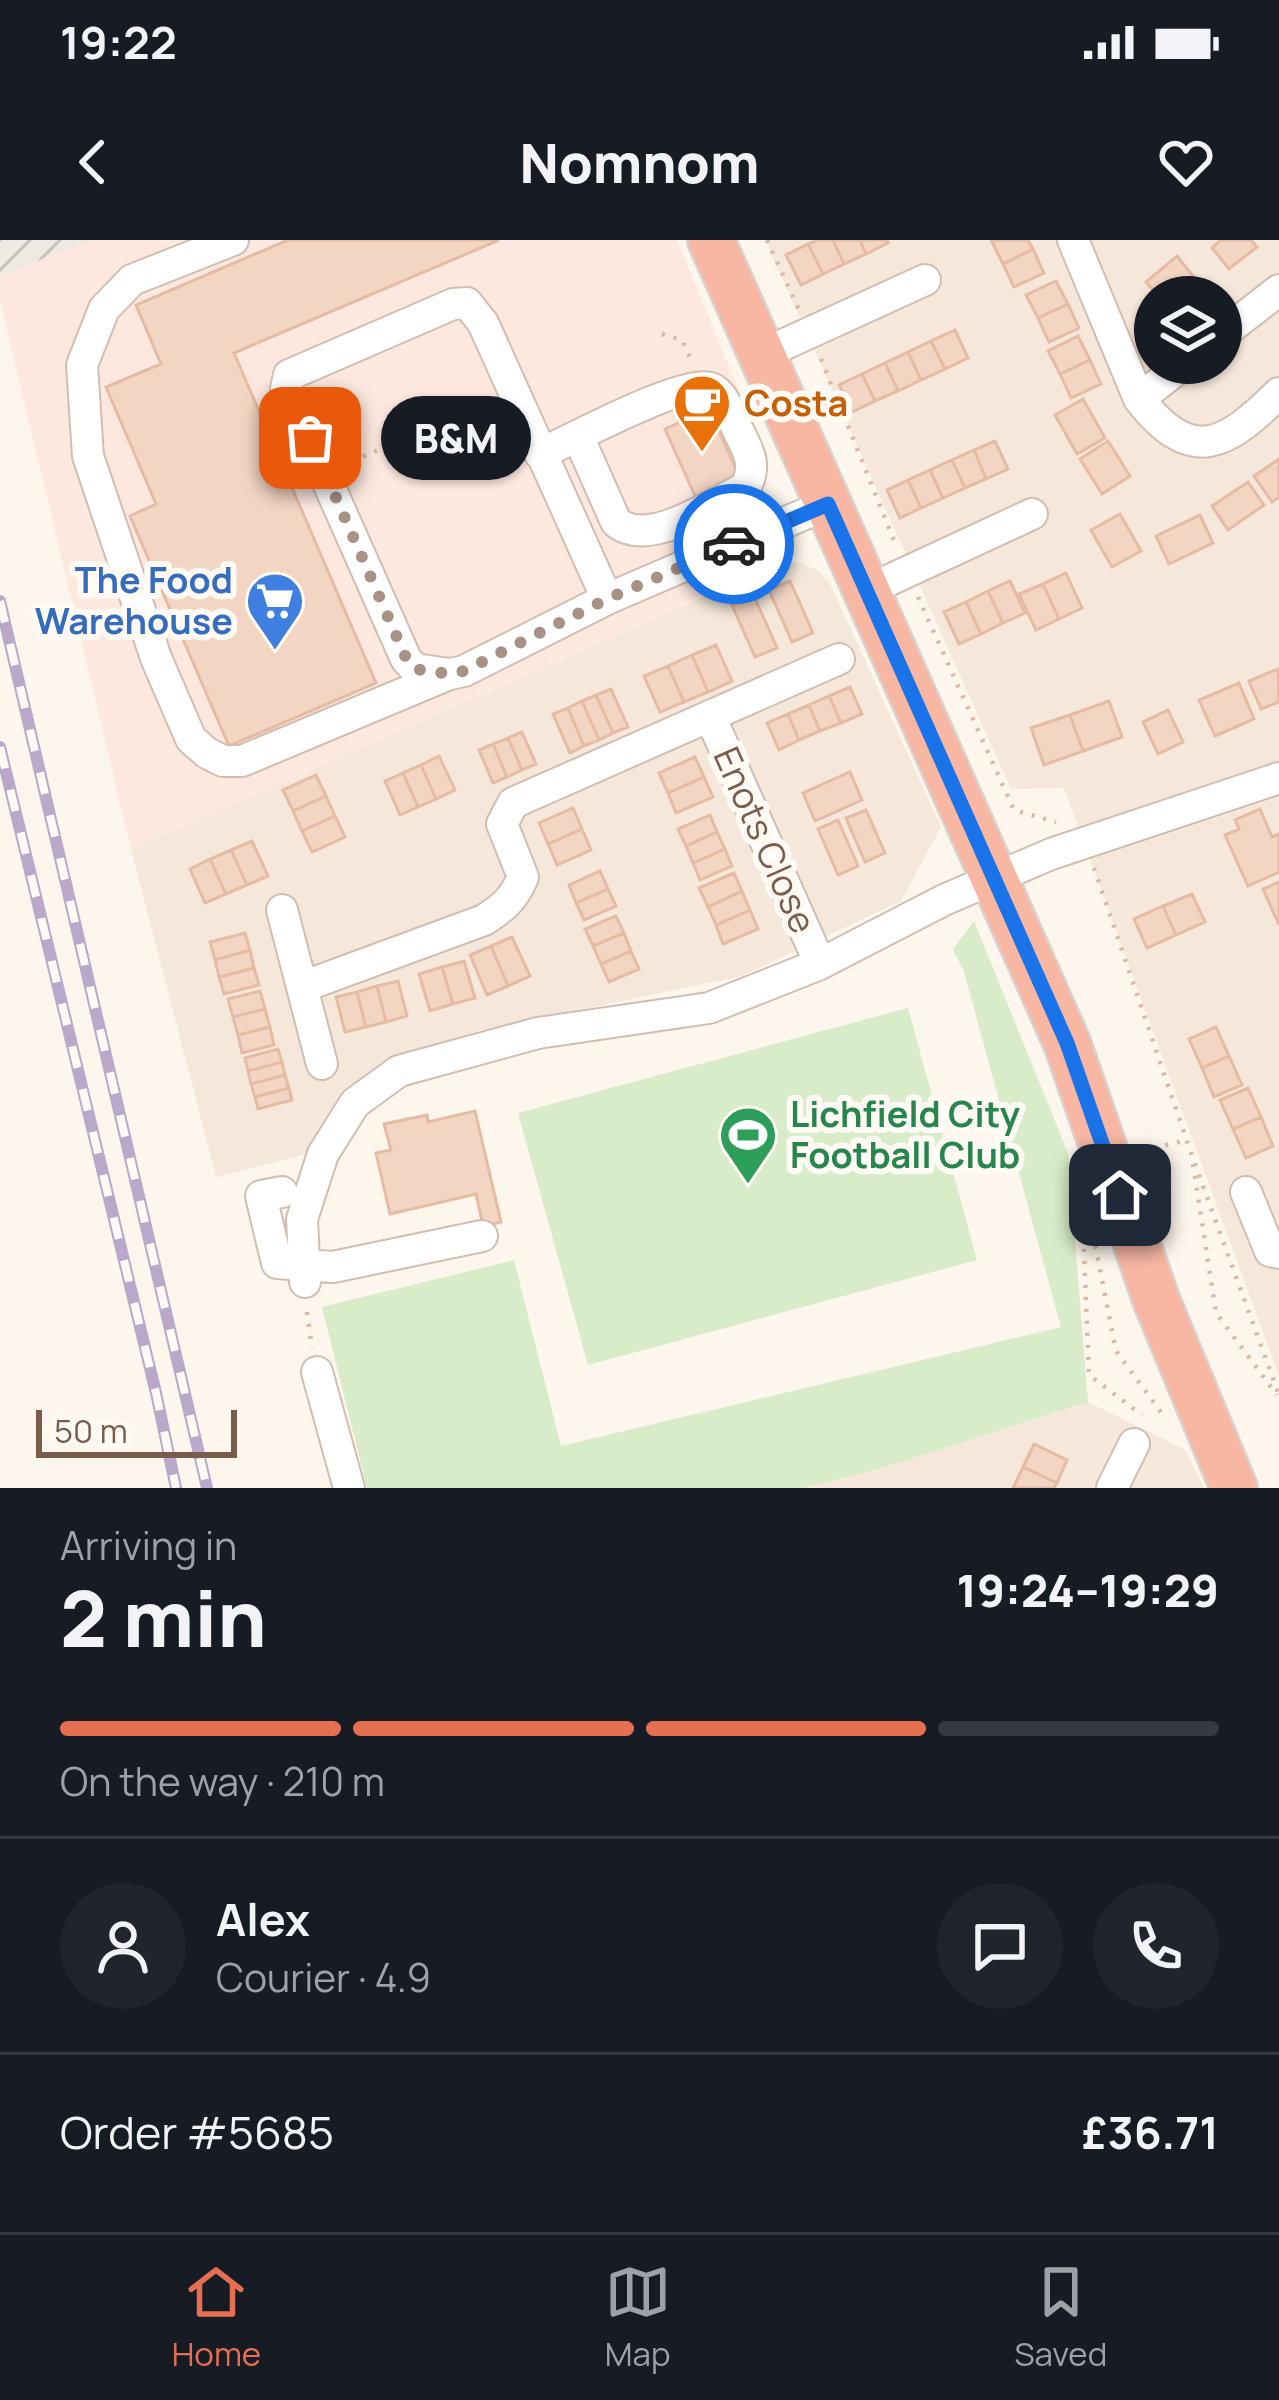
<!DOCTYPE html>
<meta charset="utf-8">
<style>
body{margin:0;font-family:Manrope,sans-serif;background:#20242c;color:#f1f3f6;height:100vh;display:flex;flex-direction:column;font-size:45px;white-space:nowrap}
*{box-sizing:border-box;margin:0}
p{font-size:39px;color:#9ea1a6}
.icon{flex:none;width:66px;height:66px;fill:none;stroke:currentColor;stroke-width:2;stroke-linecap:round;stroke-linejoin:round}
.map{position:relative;height:1248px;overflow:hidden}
.drawer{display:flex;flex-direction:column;background:#171b24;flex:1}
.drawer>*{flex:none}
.tools{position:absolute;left:1134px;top:36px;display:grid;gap:24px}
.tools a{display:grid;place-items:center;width:108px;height:108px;border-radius:50%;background:#171b24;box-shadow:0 3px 9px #0004;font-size:60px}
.scale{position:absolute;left:36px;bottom:30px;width:201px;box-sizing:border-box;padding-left:12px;border:6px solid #7a5c4d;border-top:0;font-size:33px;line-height:42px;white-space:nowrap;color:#7a5c4d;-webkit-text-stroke:9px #fffaf3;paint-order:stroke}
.pin{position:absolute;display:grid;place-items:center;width:102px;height:102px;color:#fff;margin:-51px;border-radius:24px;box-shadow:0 6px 18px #0006}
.courier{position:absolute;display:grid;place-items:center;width:120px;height:120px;margin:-60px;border:9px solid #1a73e8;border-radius:50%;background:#fff;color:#222;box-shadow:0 3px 15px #0007}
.bubble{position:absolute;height:84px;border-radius:42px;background:#171b24;box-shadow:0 3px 9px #0004;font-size:39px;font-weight:800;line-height:84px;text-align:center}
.head em{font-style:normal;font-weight:800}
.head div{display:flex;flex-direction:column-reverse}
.head{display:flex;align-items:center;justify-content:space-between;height:204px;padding:0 60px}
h1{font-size:78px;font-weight:800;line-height:90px}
.bar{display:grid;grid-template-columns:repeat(4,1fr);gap:18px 12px;align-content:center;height:144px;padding:0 60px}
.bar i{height:15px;border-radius:9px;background:#363941}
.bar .on{background:#e76f51}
.bar p{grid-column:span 4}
.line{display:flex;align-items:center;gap:30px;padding:0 60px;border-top:3px solid #363941}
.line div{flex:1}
.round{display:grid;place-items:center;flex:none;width:126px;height:126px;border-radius:63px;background:#20242c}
.status{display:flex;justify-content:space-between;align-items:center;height:84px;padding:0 60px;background:#171b24;direction:ltr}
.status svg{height:33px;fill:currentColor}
header{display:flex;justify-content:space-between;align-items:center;height:156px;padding:0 60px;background:#171b24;font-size:54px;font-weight:800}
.tab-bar{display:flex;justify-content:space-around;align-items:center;height:168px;border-top:3px solid #363941;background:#171b24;font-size:33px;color:#9ea1a6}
.tab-bar a{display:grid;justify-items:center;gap:6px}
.tab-bar .on{color:#e76f51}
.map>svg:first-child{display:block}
</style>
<div class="status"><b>19:22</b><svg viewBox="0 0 49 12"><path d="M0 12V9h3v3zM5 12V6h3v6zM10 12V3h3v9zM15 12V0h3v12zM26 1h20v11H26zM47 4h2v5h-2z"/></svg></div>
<header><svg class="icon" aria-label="back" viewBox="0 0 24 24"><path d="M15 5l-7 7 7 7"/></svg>Nomnom<svg class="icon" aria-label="heart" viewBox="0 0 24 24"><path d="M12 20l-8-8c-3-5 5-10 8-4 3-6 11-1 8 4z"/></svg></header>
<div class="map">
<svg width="1279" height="1248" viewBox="0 0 1279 1248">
<defs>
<pattern id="industrial-furrows" width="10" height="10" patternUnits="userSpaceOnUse" patternTransform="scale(3)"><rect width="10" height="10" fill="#efe9e4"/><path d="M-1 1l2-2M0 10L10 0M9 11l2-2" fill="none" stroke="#c7c0bb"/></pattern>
</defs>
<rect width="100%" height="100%" fill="#fdf6ec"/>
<path fill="#f5e8da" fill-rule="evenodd" d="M765 0H1279V1136L1064 548 1011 549ZM1155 57H1221V123H1155Z
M779 323H801L819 331 831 346 941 587 901 661 742 736 482 790 406 814 344 859 303 915 216 937 131 609Z
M1088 1162 1184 1209 1204 1248H802L877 1230Z"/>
<path fill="#fde8e0" d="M90 0H677L767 219 759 249 738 269 765 328 131 609 0 61V36Z"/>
<path fill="url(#industrial-furrows)" d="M0 0H90L0 36Z"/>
<path fill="#d8ecc9" d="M974 681 1068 913 1088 1162 876 1230 802 1248H367L322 1067 514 1020 561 1206 1061 1087 964 732 953 709Z
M908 768 977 1020 588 1125 518 873Z"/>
<path fill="#f3d5c3" stroke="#e6bba3" stroke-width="3" d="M288 0H499L234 113 376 443 229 506 130 276 156 264 106 147 161 124 136 65Z
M818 0H833L844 24 823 34 808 4Z
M833 0H860L866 14 844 24Z
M860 0H887L888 3 866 14Z
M991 0H1028L1033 9 1003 24Z
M1221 0H1251L1257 7 1229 29 1212 8Z
M808 4 823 34 801 45 786 15Z
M1033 9 1044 33 1014 47 1003 24Z
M1177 16 1197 41 1177 57H1159L1146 42Z
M1056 41 1068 64 1038 78 1026 55Z
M1068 64 1079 88 1049 102 1038 78Z
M955 90 968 118 945 129 931 101Z
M1078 96 1090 120 1060 134 1048 111Z
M931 101 945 129 921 140 908 112Z
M908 112 921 140 898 151 885 123Z
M1090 120 1101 144 1071 158 1060 134Z
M885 123 898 151 875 161 862 134Z
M862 134 875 161 852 172 839 145Z
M1083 159 1105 198 1077 214 1055 175Z
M709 169 740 238 696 258 665 189Z
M995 201 1008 229 986 239 974 210Z
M1108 201 1130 236 1102 254 1080 219Z
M974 210 986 239 965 248 952 220Z
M1279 219V257L1272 262 1254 236Z
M952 220 965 248 943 258 930 230Z
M930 230 943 258 921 268 908 240Z
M908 240 921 268 900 278 887 250Z
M1248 242 1264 265 1228 290 1212 266Z
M1120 274 1141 311 1112 327 1091 290Z
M1200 275 1213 303 1169 324 1156 296Z
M1066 333 1082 368 1059 379 1043 344Z
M790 341 813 393 792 402 769 350Z
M1010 341 1025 373 1003 383 988 351Z
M1043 344 1059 379 1036 390 1019 354Z
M988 351 1003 383 981 394 966 362Z
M754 356 777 408 755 417 732 365Z
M966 362 981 394 959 404 944 372Z
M716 405 732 441 708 452 692 415Z
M692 415 708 452 684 462 668 426Z
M668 426 684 462 660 472 644 436Z
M1278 429 1279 462 1261 469 1249 441Z
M1239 443 1254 479 1215 496 1199 460Z
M850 447 862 474 841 483 829 456Z
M611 449 628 487 613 493 596 455Z
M596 455 613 493 599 500 582 461Z
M829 456 841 483 820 491 809 465Z
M582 461 599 500 584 506 568 468Z
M1109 461 1122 497 1083 511 1070 475Z
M809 465 820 491 799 500 788 474Z
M568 468 584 506 570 513 553 474Z
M1168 470 1183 502 1158 514 1143 482Z
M788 474 799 500 779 510 767 483Z
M1070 475 1083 511 1044 525 1031 488Z
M522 492 536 524 522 530 508 498Z
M508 498 522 530 507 537 493 504Z
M493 504 507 537 493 543 479 510Z
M439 516 455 550 436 559 421 525Z
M695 517 704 537 668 553 659 533Z
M421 525 436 559 418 567 403 533Z
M850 532 862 560 815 581 803 553Z
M403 533 418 567 400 575 385 541Z
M316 535 326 556 293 571 283 550Z
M704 537 713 557 676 573 668 553Z
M326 556 335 576 302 591 293 571Z
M573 568 582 589 548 604 539 583Z
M1260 569 1272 597 1279 594V632L1248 646 1225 595 1239 589 1235 580Z
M866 570 885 613 865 622 846 578Z
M710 575 717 592 686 606 678 589Z
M335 576 345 597 312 612 302 591Z
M838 580 858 626 838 635 818 589Z
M582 589 591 610 557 625 548 604Z
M717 592 725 609 693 623 686 606Z
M252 601 268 636 247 645 231 610Z
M725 609 732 626 700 640 693 623Z
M231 610 247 645 226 654 210 619Z
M210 619 226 654 205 663 190 629Z
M600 631 608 649 576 663 569 645Z
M734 633 742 651 708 667 699 648Z
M1279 642V685L1263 649Z
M608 649 616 666 584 680 576 663Z
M742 651 750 670 716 685 708 667Z
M1192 654 1205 682 1176 695 1163 666Z
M1163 666 1176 695 1147 708 1134 679Z
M750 670 758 689 723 704 716 685Z
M616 676 624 693 593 706 585 689Z
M245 693 250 710 215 720 210 702Z
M624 693 631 711 601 724 593 706Z
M512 697 530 736 508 746 491 706Z
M491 706 508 746 487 755 470 715Z
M250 710 254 728 219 737 215 720Z
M631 711 639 729 609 742 601 724Z
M464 721 475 758 453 764 442 727Z
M442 727 453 764 430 771 419 734Z
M254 728 259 745 224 754 219 737Z
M398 741 407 776 386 782 377 746Z
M377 746 386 782 366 787 357 752Z
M260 751 265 769 233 777 228 759Z
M357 752 366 787 345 792 336 757Z
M265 769 270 787 238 795 233 777Z
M270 787 274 805 242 813 238 795Z
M1216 787 1229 816 1202 828 1189 799Z
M278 809 282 822 248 831 245 818Z
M1229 816 1242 845 1214 857 1202 828Z
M282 822 285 835 251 844 248 831Z
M285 835 289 848 255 857 251 844Z
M289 848 292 860 258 869 255 857Z
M1248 848 1261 877 1233 889 1220 860Z
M475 871 501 982 483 986 476 954 390 974 376 913 391 910 384 884 427 875 428 882Z
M1261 877 1273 906 1246 918 1233 889Z
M1034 1204 1067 1220 1057 1243 1023 1227Z
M1023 1227 1057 1243 1054 1248H1013Z"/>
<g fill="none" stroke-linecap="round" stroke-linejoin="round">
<defs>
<path id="minor" d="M233 0 132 40 104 69 82 125 88 216 156 418 191 499 207 513 223 521H242L447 435
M1073 0 1139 159C1193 228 1227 204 1279 153
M1221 95 1279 50
M763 114 925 40
M1139 159 1185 123
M540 214C571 200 688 136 713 149 725 156 731 176 737 188 748 211 758 224 745 248 712 264 648 309 616 282L578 196
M868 350 1032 274
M607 359 483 83 467 63 453 64 289 135 286 148 406 419 415 429 450 434 464 431 607 359 828 264
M710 476 820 724
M282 670 322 824
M302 747 484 680C503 668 514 659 523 637L502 584 513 563 839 419
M282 952 261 956 277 1023 333 1027 482 996
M1246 952 1270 1011 1279 1013
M305 1042 302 979 323 914 355 863 399 831 538 793 709 768 820 724 944 660 1051 614 1279 538
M317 1132 349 1248
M1112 1248 1134 1204"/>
<path id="highway" d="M711 0 1067 803 1157 1062 1234 1248"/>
</defs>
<use href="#minor" stroke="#d1beb0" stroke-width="34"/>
<use href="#highway" stroke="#dad1cd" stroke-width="50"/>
<path stroke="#d9b8a5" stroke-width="4.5" stroke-dasharray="3 9" stroke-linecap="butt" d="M767 0 799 70
M662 94 682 100 692 122
M821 119 897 308
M352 221 491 163
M918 357 1014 570 1056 582
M1094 628 1191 913 1279 1155
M1142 911 1187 900
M1193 924 1216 1073 1277 1155
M1082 961 1089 1135 1142 1175
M1093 994 1116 1111 1163 1175
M307 1072 312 1108"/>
<use href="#minor" stroke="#fff" stroke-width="30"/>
<use href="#highway" stroke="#f7b7a3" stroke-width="45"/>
<defs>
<path id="rail" d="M0 361 207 1248
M0 507 156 1153 176 1248"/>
</defs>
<use href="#rail" stroke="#b9a8c9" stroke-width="12"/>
<use href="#rail" stroke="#fffaf3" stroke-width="8" stroke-dasharray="22" stroke-linecap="butt"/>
</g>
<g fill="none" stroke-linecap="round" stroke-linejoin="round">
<path stroke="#a89285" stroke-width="12" stroke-dasharray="0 21.6" d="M310 198 406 418 415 429 450 434 464 431 607 359 734 304"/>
<path stroke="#1a73e8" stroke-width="15" d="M734 304 828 264 1067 803 1120 955"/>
</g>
<defs>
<symbol id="cafe-pin" viewBox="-11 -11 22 30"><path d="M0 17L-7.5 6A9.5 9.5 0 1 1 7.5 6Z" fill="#e8710a" stroke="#fffaf3"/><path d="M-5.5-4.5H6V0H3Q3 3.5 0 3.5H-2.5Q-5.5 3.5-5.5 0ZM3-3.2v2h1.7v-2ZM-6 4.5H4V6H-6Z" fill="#fff"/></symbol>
<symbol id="supermarket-pin" viewBox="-11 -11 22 30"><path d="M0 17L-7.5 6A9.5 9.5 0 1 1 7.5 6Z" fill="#3f7fe0" stroke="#fffaf3"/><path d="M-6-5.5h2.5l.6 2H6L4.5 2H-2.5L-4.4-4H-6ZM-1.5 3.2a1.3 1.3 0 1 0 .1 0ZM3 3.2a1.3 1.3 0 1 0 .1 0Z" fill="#fff"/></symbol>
<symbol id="stadium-pin" viewBox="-11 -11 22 30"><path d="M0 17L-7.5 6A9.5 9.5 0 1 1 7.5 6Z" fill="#2e9e5b" stroke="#fffaf3"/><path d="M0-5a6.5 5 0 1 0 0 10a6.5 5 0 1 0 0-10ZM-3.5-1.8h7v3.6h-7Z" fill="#fff"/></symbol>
</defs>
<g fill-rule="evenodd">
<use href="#cafe-pin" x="669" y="130" width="66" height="90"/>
<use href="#supermarket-pin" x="242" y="328" width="66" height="90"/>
<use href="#stadium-pin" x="715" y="862" width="66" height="90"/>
</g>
<g text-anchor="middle" stroke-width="12" stroke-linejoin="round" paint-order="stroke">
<g font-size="36" font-weight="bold" fill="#c56008" stroke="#fffaf3" text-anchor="start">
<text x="744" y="176">Costa</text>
</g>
<g font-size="36" font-weight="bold" fill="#366cbe" stroke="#fffaf3" text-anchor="end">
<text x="233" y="353">The Food<tspan x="233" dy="41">Warehouse</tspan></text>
</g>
<g font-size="36" fill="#7a5c4d" stroke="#fffaf3">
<text transform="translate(765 600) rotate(66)" y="13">Enots Close</text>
</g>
<g font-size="36" font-weight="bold" fill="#27864d" stroke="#fffaf3" text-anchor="start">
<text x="790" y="887">Lichfield City<tspan x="790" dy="41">Football Club</tspan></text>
</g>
</g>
</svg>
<div class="tools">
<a><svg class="icon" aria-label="layers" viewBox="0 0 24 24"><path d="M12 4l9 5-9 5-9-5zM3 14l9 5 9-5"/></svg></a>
</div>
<div class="scale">50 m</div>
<div class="pin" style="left:310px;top:198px;background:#ea580c"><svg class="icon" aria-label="bag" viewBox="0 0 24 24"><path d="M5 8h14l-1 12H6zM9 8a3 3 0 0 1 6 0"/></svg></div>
<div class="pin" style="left:1120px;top:955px;background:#1f2937"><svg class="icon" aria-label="home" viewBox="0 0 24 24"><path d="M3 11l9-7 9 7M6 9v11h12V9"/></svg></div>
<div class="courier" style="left:734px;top:304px"><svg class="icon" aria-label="car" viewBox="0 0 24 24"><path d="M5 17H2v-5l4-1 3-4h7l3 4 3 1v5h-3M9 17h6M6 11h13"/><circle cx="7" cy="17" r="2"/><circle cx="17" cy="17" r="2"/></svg></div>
<div class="bubble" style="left:381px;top:156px;width:150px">B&amp;M</div>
</div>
<section class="drawer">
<div class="head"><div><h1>2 min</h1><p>Arriving in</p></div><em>19:24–19:29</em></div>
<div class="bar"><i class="on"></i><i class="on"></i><i class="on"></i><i></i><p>On the way · 210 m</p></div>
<div class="line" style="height:216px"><a class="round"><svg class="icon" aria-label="person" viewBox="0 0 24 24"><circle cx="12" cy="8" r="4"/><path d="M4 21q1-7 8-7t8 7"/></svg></a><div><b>Alex</b><p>Courier · 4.9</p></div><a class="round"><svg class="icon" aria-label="chat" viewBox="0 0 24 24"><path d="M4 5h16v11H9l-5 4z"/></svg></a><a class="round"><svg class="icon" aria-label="phone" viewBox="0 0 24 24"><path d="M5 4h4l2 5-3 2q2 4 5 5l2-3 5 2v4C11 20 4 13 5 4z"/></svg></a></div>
<div class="line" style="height:156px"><div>Order #5685</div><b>£36.71</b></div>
</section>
<nav class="tab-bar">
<a class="on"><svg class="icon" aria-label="home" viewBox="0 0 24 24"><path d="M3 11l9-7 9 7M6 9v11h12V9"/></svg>Home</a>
<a><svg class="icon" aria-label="map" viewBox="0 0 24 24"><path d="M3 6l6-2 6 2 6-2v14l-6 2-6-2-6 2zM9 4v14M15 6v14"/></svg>Map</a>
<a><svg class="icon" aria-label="saved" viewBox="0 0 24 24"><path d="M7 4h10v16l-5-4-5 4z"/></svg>Saved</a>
</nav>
